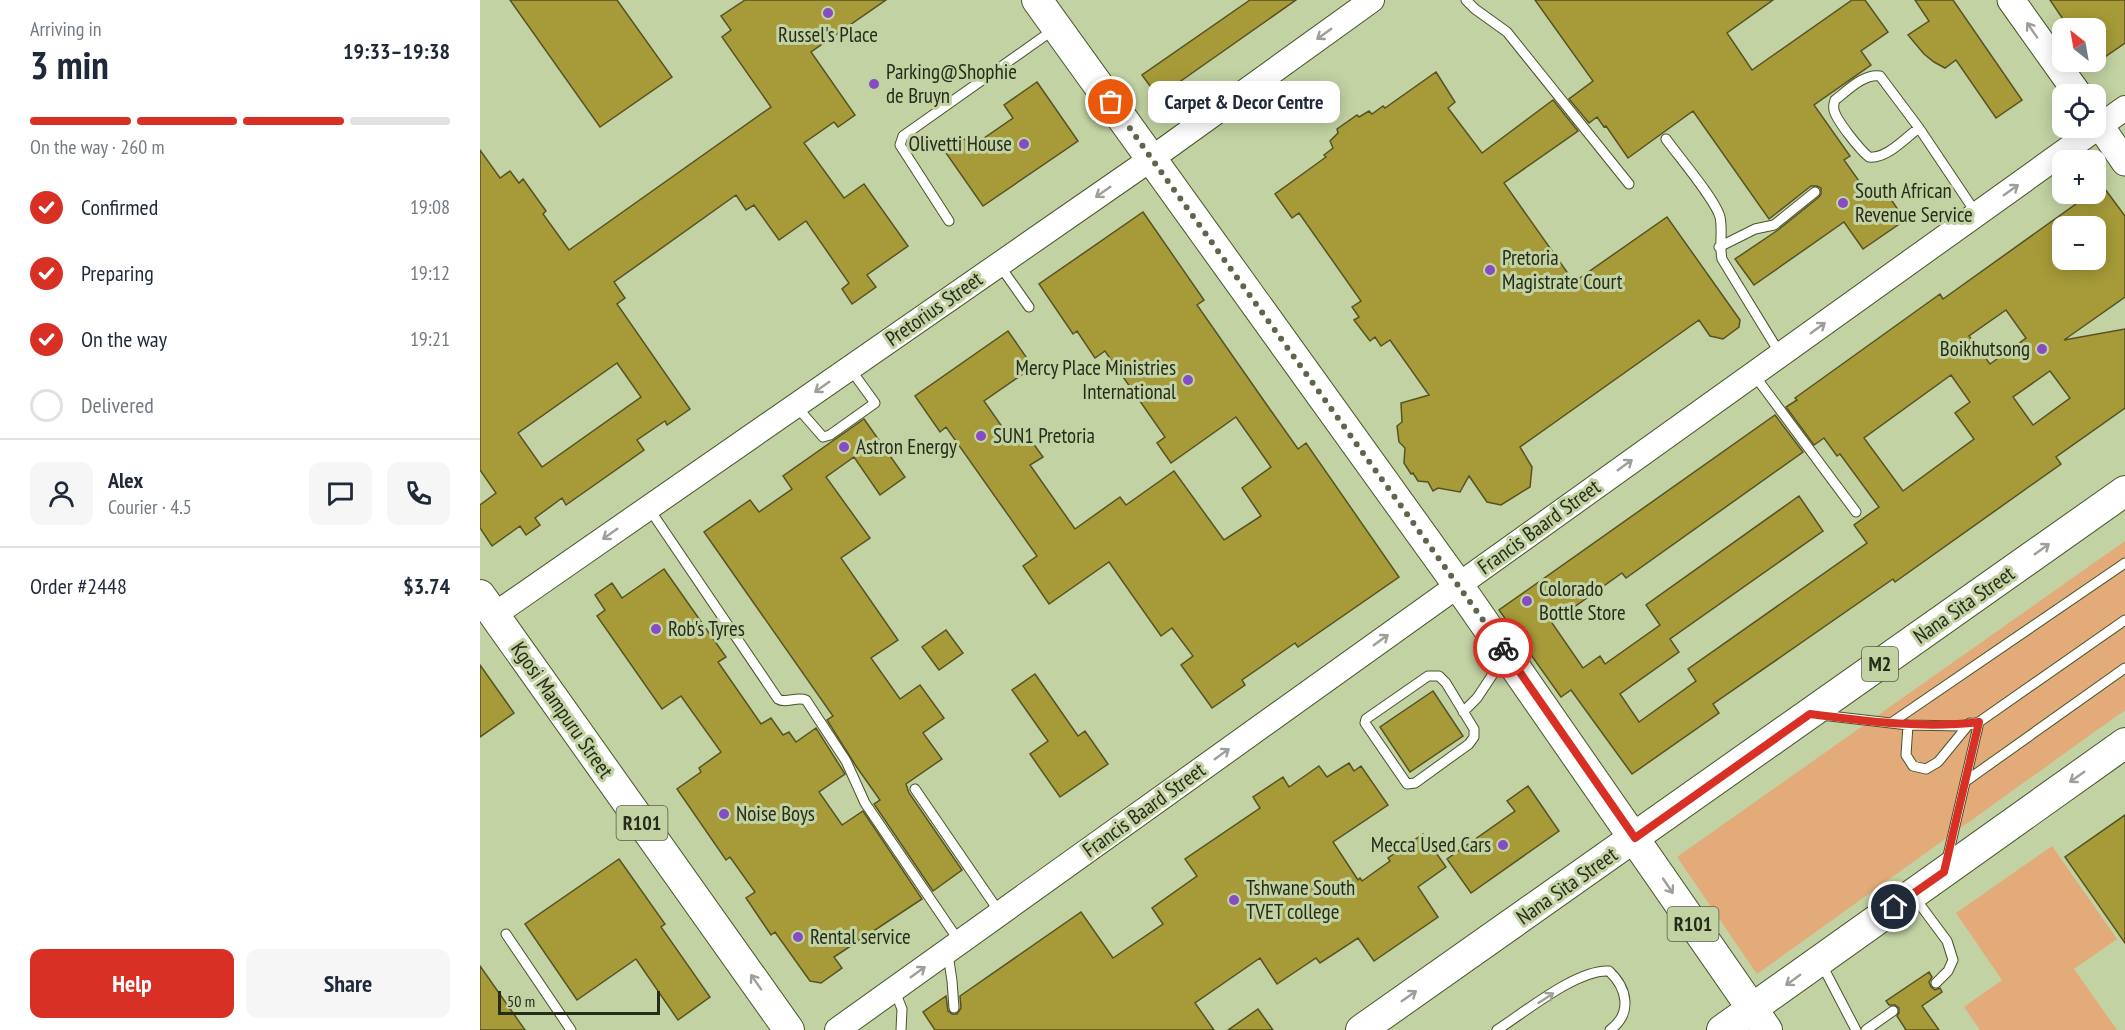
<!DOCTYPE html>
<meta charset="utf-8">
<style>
body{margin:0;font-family:"PT Sans Narrow",sans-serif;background:#f6f6f7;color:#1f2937;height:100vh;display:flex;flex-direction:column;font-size:22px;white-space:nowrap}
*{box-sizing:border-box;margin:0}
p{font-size:20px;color:#747a83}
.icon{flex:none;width:33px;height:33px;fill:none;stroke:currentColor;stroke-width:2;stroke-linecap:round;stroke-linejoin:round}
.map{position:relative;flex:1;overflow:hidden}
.sheet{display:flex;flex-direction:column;background:#fff;width:480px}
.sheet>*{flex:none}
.needle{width:39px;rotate:329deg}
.tools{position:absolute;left:1572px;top:18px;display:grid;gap:12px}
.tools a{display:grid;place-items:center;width:54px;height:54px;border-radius:12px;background:#fff;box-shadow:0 3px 15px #0003;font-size:30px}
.scale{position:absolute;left:18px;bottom:15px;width:162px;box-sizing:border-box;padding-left:6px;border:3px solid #262c1a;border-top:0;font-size:16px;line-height:21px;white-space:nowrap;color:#262c1a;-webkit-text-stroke:4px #c2d2a2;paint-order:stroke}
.pin{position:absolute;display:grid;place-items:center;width:51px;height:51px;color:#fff;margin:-26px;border:3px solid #fff;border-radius:50%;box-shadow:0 2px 6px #0007}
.courier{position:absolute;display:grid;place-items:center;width:60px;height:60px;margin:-30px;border:4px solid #d93025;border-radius:50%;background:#fff;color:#222;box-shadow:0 2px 8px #0007}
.bubble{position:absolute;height:42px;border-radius:12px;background:#fff;box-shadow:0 3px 15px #0003;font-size:20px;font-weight:700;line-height:42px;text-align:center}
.headline em{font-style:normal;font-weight:700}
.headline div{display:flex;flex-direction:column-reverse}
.headline{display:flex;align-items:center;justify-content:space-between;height:102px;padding:0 30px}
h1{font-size:39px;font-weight:700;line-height:45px}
.bar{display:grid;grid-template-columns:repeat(4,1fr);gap:9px 6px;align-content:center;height:72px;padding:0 30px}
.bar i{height:8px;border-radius:4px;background:#e0e1e3}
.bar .on{background:#d93025}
.bar p{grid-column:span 4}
.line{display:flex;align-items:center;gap:15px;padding:0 30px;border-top:2px solid #e0e1e3}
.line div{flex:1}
.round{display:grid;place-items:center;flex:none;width:63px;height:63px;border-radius:12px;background:#f6f6f7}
ol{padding:0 30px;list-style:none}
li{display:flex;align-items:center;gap:18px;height:66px}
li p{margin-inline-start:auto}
li .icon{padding:6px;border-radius:50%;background:#d93025;color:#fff;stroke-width:4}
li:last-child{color:#747a83}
li i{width:33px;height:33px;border:3px solid #e0e1e3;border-radius:50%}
.primary-button{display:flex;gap:12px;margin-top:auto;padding:12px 30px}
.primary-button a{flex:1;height:69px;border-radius:12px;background:#d93025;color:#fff;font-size:24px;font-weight:700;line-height:69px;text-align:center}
.primary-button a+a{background:#f6f6f7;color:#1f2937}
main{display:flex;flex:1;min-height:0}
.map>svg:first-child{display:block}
</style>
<main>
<section class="sheet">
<div class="headline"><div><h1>3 min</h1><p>Arriving in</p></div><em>19:33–19:38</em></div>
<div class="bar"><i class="on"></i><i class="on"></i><i class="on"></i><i></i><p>On the way · 260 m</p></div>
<ol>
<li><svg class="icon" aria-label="check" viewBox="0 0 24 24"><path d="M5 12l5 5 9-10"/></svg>Confirmed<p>19:08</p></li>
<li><svg class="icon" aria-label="check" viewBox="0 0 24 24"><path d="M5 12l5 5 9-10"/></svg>Preparing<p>19:12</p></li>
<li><svg class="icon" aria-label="check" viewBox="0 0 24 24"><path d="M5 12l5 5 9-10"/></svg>On the way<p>19:21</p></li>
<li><i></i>Delivered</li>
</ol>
<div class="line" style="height:108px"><a class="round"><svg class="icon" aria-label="person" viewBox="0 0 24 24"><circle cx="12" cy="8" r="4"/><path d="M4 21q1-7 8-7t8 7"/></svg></a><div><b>Alex</b><p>Courier · 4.5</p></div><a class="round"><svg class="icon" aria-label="chat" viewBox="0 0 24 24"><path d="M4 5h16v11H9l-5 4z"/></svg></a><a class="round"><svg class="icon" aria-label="phone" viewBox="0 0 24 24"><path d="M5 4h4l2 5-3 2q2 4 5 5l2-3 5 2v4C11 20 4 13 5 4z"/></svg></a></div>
<div class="line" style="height:78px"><div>Order #2448</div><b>$3.74</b></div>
<div class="primary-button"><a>Help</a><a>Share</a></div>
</section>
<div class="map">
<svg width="1645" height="1030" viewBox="0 0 1645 1030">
<rect width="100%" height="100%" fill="#c2d2a2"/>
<path fill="#e3ab79" d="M1645 541V710L1277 974 1197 857Z
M1572 846 1637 939 1594 969 1637 1030H1500L1484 1007 1522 980 1476 913Z"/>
<path fill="#a69b38" stroke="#575223" stroke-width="1.5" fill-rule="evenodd" d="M30 0H137L192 77 120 127Z
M265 0H406L331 52 375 115 358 127 354 122 324 143 364 198 384 184 428 246 387 275 396 287 372 304 362 289 369 283 326 221 299 240 274 205 266 210 256 195 134 282 145 298 137 304 210 409 187 425 185 421 157 440 164 450 86 505 82 498 55 518 60 525 46 535 40 526 12 546 0 528V505L16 493 0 470V150L20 178 30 171 39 183 43 179 66 211 63 214 89 250 291 107 242 37 251 30 241 16ZM137 363 161 397 62 467 38 433Z
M770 0H816L678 97 662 75Z
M1055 0H1293L1247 33 1272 70 1372 0H1385L1408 32 1381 51 1391 65 1334 105 1370 156 1364 160 1391 198 1404 189 1425 220 1383 249 1364 222 1274 285 1255 259 1298 230 1339 197 1341 194V188L1337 186H1331L1289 219 1213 111 1148 158 1126 126 1124 127 1117 117 1109 123 1089 99 1113 81Z
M1435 0H1473L1542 100 1516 118 1476 60 1465 68 1454 62 1444 54 1428 35 1449 21Z
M1570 0H1645V43L1616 63V28H1589Z
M956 72 975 102 968 108 1002 153 1073 100 1098 131 1024 183 1094 282 1187 217 1260 320 1259 327 1243 339 1230 336 1219 320 1040 447 1052 467 1050 487 1021 505 1007 502 989 476 980 492 958 488 953 491 948 482 938 481 933 473 931 474 924 463 925 448 919 442 917 426 922 422 921 403 949 395 910 340 901 346 895 337 890 341 874 320 879 317 872 307 881 301 819 213 812 218 795 194 846 157 844 155 853 148 850 141 858 133 857 129 877 115 879 117 889 111 892 114 903 106 905 108Z
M557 82 598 141 503 206 466 153 485 139 491 147 533 118 524 105Z
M1622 185 1645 216V297L1584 340 1645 329V408L1576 457 1581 464 1415 582 1413 579 1233 704 1239 713 1152 774 1091 690 1081 697 1019 610 1295 415 1323 452 1146 578 1142 573 1072 623 1103 668 1120 656 1125 664 1180 625 1166 605 1319 496 1343 531 1190 639 1199 652 1140 694 1159 722 1216 681 1208 669 1387 543 1374 525 1399 507 1360 454 1357 456 1344 438 1334 445 1306 407 1317 400 1315 398 1460 294 1463 299 1610 194H1616V190ZM1582 226H1616V260H1582ZM1526 310 1546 338 1510 364 1489 336ZM1570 371 1590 398 1553 425 1533 397ZM1471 375 1490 402 1475 413 1494 439 1423 491 1384 438Z
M663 212 724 300 717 305 789 408 818 449 826 443 919 577 818 647 815 643 762 680 765 685 732 708 701 665 713 656 692 628 681 636 629 562 569 604 543 566 557 556 466 427 460 432 435 396 528 331 553 367 504 401 532 441 545 432 563 457 550 465 595 529 640 497 646 505 694 471 744 540 781 516 762 488 791 467 756 417 691 463 677 443 685 437 625 351 615 358 597 331 593 334 559 284Z
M384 419 425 477 400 495 374 457 346 477 390 538 361 558 418 640 391 658 420 699 440 685 464 718 443 733 462 759 426 784 429 793 482 870 453 891 394 804 400 800 376 766 347 720 353 716 224 532 270 500 279 512 312 489 303 476Z
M184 569 246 657 238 662 281 724 291 718 303 735 309 732 316 742 336 728 365 774 339 792 362 825 383 811 442 899 354 957 362 968 341 983 330 981 295 932 291 935 266 898 275 892 250 857 246 860 197 789 221 772 219 768 241 752 201 696 182 709 117 616 125 610 115 595 132 583 142 598Z
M466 630 483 653 459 670 442 647Z
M0 665 34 713 0 737Z
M555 674 598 736 605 731 628 764 580 797 550 754 568 741 532 690Z
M953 691 983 736 930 772 900 727Z
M869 763 874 771 881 766 908 805 853 842 878 880 880 878 882 881 910 861 908 858 943 834 966 867 938 887 958 917 894 961 878 938 840 963 836 958 797 984 780 958 715 1003 734 1030H455L443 1012 466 996 468 1011 472 1014H477L481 1008 480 996 601 912 633 958 683 924 672 908 717 876 705 859 780 808 773 797 803 777 809 787 839 766 847 777Z
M1048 786 1079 831 991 893 967 859 1035 811 1027 801Z
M1645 815V943L1585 857Z
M139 859 185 924 181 927 230 997 198 1020 156 959 97 1000 45 924Z
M0 966 45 1030H0Z
M1449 972 1452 977 1449 982 1451 987 1455 990 1460 988 1462 992 1442 1006 1459 1030H1426L1417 1016 1419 1013V1008L1415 1005H1409L1406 1001Z
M778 1009 793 1030H748Z"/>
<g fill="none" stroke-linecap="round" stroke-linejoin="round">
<defs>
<path id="service" d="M986 0 995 9 1027 32 1149 184
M1439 128C1425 138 1407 159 1389 157 1380 150 1356 120 1354 110 1353 105 1354 104 1355 100 1367 91 1384 73 1400 76L1439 128 1496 213
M1186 139C1199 157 1235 199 1240 217 1243 231 1239 245 1242 259L1299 352
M469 221 420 145 423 136 573 30
M1239 247 1275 229 1294 225 1335 192
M520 266 549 307
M1275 376 1376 512
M316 406 343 437 350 435 395 403 371 370
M170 510 298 699C306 704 317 696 326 700L366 761 385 803 479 941
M948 676H959L966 683 994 729V737L989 744 935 783 927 784 885 723 886 719Z
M983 712 997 698 1023 659
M1341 715 1428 725 1481 726 1499 722 1645 620
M1411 723 1645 563
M1428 725 1426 755 1433 766 1446 769 1458 762 1490 723
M1486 781 1645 668
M435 789 520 913
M1467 860 1499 722
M1435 898 1467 941 1473 960 1468 971 1456 983
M26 934 91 1030
M468 954 472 981 474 1008
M1341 963 1376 1030
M414 989 422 1009 421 1030
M1017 1030C1045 1012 1097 969 1129 971 1147 988 1153 1013 1130 1030
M1386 1030 1413 1011"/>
<path id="tertiary" d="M14 615 671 159 892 0
M357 1030 1645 108"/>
<path id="secondary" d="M1531 0 1598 94
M1616 120 1645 162"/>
<path id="primary" d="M557 0 978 585 1287 1030
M0 595 309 1030
M881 1030 1645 491
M1242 1030 1645 743"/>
</defs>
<use href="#service" stroke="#48542a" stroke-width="11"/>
<use href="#tertiary" stroke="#48542a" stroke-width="26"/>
<use href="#secondary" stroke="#48542a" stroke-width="29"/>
<use href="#primary" stroke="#48542a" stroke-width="32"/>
<use href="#service" stroke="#fff" stroke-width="9"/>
<use href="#tertiary" stroke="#fff" stroke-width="24"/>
<use href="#secondary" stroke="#fff" stroke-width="27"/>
<use href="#primary" stroke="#fff" stroke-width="30"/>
</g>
<defs><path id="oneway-shaft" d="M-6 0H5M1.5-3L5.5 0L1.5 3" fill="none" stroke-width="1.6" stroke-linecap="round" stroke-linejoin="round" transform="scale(1.5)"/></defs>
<g stroke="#9da098">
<use href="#oneway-shaft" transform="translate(1552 30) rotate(-125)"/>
<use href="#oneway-shaft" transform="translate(844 34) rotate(144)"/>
<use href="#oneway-shaft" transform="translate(1531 190) rotate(-35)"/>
<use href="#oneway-shaft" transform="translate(623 192) rotate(145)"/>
<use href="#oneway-shaft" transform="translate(1338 328) rotate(-36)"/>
<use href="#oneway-shaft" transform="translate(342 387) rotate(145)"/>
<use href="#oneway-shaft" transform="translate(1145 465) rotate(-36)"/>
<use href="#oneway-shaft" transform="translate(130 534) rotate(145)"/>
<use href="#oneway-shaft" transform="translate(1562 549) rotate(-35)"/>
<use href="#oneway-shaft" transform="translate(901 640) rotate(-36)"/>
<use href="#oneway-shaft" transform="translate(742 754) rotate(-36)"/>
<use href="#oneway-shaft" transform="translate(1597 777) rotate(145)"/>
<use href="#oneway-shaft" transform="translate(1188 886) rotate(56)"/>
<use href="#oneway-shaft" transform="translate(438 972) rotate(-36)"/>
<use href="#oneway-shaft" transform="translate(1313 980) rotate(144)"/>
<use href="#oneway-shaft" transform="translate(276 982) rotate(-125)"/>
<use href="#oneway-shaft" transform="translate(929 996) rotate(-35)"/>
<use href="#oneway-shaft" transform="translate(1066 998) rotate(-33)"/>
</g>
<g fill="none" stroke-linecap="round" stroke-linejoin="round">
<path stroke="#5d664a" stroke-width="6" stroke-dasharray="0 10.8" d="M631 102 1023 648"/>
<path stroke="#d93025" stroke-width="8" d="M1023 648 1155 838 1330 714C1386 721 1443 729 1499 722L1464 872 1414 907"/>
</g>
<g fill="#854cc3" stroke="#c2d2a2" stroke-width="2">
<circle cx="348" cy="13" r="6"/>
<circle cx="394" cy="84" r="6"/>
<circle cx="544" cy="144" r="6"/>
<circle cx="1363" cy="203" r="6"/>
<circle cx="1010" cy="270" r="6"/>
<circle cx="1562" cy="349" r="6"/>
<circle cx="708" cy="380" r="6"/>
<circle cx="501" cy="436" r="6"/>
<circle cx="364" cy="447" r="6"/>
<circle cx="1047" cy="601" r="6"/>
<circle cx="176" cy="629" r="6"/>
<circle cx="244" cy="814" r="6"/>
<circle cx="1023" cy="845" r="6"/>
<circle cx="754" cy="900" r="6"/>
<circle cx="318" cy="937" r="6"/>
</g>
<g text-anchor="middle" stroke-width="6" stroke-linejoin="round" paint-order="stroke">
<g fill="#c2d2a2" stroke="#555e43" stroke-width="1.5">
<rect x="1382" y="647" width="36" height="34" rx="4.5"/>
<rect x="136.5" y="806" width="51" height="34" rx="4.5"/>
<rect x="1187.5" y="907" width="51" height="34" rx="4.5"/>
</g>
<g font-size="20" font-weight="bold" fill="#262c1a">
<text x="1400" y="671">M2</text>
<text x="162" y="830">R101</text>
<text x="1213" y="931">R101</text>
</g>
<g font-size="21" fill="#262c1a" stroke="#c2d2a2" text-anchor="start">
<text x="348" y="42" text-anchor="middle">Russel's Place</text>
<text x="406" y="79">Parking@Shophie<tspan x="406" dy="24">de Bruyn</tspan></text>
<text x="532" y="151" text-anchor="end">Olivetti House</text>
<text x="1375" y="198">South African<tspan x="1375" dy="24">Revenue Service</tspan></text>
<text x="1022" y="265">Pretoria<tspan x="1022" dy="24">Magistrate Court</tspan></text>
<text x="1550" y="356" text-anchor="end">Boikhutsong</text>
<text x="696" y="375" text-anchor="end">Mercy Place Ministries<tspan x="696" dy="24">International</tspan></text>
<text x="513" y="443">SUN1 Pretoria</text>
<text x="376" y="454">Astron Energy</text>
<text x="1059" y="596">Colorado<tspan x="1059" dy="24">Bottle Store</tspan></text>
<text x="188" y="636">Rob's Tyres</text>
<text x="256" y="821">Noise Boys</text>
<text x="1011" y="852" text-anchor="end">Mecca Used Cars</text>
<text x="766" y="895">Tshwane South<tspan x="766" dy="24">TVET college</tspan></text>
<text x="330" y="944">Rental service</text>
</g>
<g font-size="21" fill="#262c1a" stroke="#c2d2a2">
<text transform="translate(454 309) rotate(-35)" y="7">Pretorius Street</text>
<text transform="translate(1059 527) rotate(-36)" y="7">Francis Baard Street</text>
<text transform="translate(1484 605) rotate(-35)" y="7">Nana Sita Street</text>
<text transform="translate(82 710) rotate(55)" y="7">Kgosi Mampuru Street</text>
<text transform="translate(664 810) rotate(-36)" y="7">Francis Baard Street</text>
<text transform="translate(1087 886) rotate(-35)" y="7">Nana Sita Street</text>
</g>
</g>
</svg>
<div class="tools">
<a><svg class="needle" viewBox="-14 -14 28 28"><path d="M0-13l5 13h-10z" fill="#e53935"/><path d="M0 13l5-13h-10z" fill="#747a83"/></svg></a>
<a><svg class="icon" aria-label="locate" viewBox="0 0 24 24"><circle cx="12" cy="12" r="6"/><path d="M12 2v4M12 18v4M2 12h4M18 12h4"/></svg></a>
<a>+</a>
<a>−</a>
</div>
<div class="scale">50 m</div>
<div class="pin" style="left:631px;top:102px;background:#ea580c"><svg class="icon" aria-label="bag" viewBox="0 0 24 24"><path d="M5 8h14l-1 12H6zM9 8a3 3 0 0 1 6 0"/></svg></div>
<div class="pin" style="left:1414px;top:907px;background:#1f2937"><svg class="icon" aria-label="home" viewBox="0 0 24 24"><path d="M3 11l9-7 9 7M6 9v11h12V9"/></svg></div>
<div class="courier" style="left:1023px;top:648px"><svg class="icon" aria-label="bike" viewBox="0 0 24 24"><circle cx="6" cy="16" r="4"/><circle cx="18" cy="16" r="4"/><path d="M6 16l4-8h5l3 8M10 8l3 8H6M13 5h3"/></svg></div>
<div class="bubble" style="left:668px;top:81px;width:192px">Carpet &amp; Decor Centre</div>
</div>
</main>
